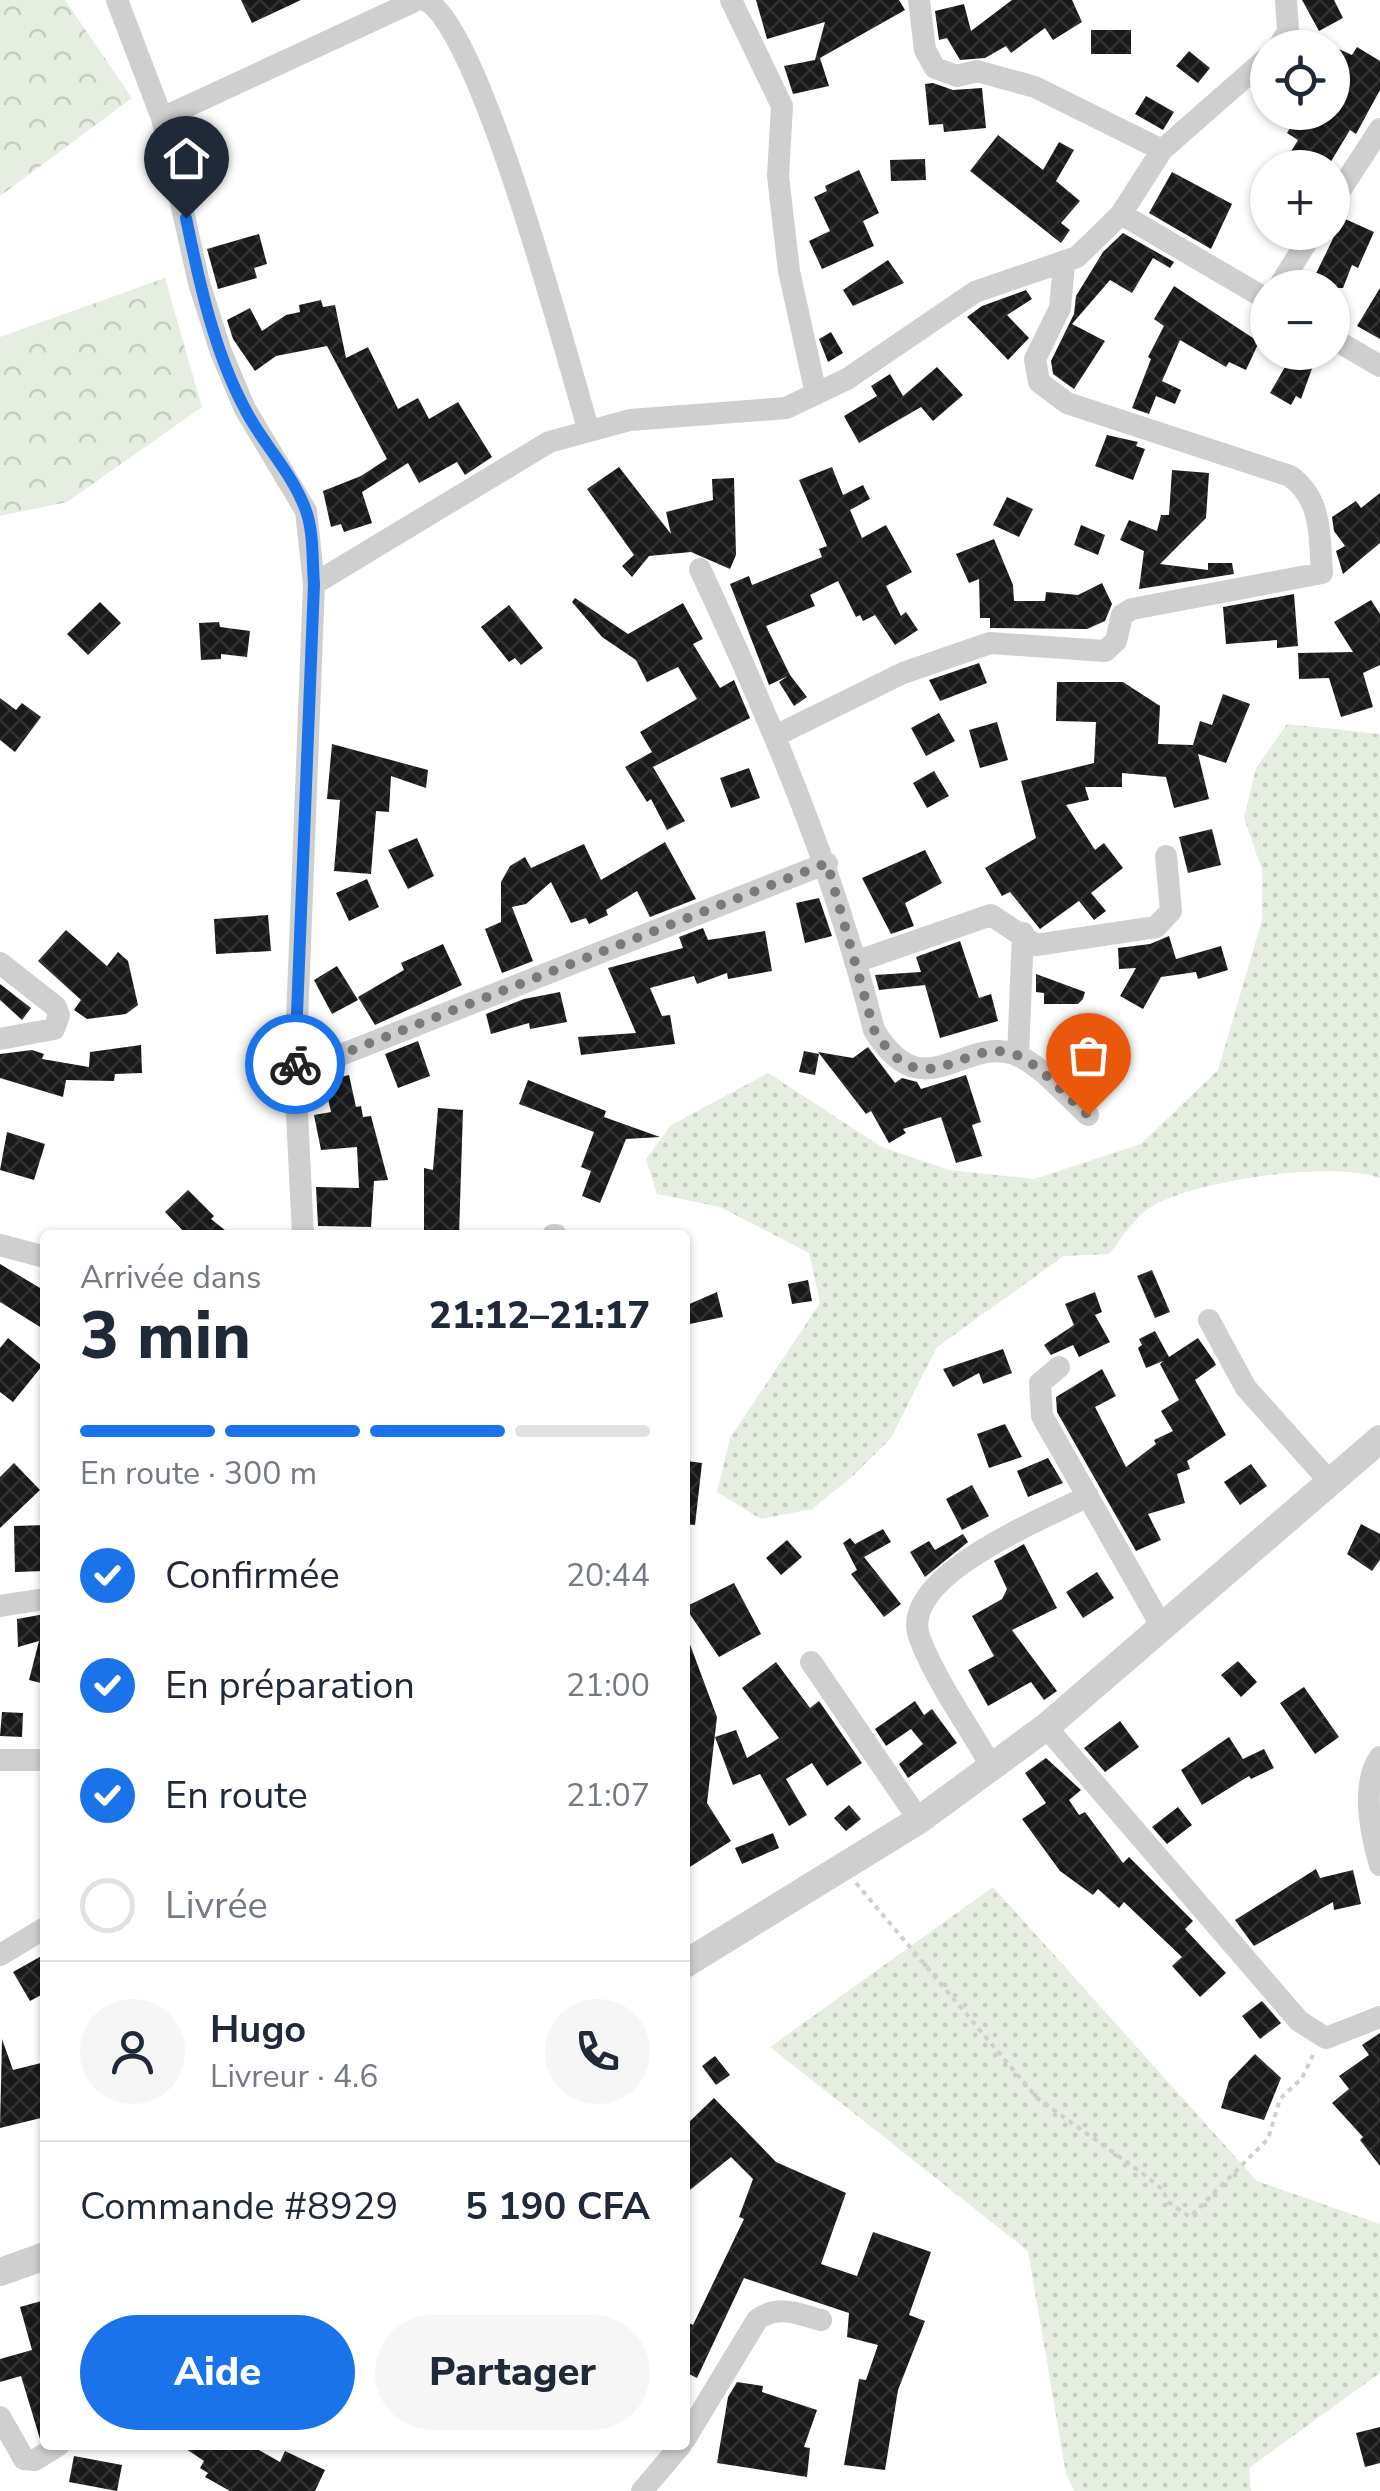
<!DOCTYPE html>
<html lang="fr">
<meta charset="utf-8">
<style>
body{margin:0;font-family:"Nunito Sans",sans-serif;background:#f6f6f7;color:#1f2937;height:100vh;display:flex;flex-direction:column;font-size:38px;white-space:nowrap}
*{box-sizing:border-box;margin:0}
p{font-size:32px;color:#747a83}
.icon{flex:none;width:55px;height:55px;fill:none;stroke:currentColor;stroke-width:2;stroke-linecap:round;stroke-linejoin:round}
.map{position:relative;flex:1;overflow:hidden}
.panel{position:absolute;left:40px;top:1230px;width:650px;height:1220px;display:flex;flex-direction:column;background:#fff;border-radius:10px;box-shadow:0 2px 8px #0004}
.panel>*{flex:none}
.buttons{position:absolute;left:1250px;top:30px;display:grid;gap:20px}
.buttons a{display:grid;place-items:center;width:100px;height:100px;border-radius:50%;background:#fff;box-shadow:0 2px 8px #0004;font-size:50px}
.pin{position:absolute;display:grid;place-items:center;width:85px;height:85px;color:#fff;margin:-102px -42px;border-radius:50% 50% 50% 0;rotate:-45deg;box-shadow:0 0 10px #0007}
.pin .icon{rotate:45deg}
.courier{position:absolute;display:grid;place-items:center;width:100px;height:100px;margin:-50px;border:8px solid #1a73e8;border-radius:50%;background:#fff;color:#222;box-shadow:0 2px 12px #0007}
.head em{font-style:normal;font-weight:800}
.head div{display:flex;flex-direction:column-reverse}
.head{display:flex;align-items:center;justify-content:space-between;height:170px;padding:0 40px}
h1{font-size:65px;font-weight:800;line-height:75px}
.bar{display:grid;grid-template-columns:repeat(4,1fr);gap:15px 10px;align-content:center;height:120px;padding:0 40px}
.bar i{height:12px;border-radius:8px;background:#e0e1e3}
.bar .active{background:#1a73e8}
.bar p{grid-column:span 4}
.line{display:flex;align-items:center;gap:25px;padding:0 40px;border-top:2px solid #e0e1e3}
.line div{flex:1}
.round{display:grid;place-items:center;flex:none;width:105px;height:105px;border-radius:52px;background:#f6f6f7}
ol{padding:0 40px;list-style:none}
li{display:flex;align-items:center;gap:30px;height:110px}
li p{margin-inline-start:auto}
li .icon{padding:10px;border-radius:50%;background:#1a73e8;color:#fff;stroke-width:4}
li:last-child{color:#747a83}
li i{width:55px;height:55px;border:5px solid #e0e1e3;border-radius:50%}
.primary-button{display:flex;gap:20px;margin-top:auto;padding:20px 40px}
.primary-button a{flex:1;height:115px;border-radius:60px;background:#1a73e8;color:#fff;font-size:40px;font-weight:800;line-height:115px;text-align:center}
.primary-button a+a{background:#f6f6f7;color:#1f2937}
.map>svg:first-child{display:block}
</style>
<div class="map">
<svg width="1380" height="2491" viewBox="0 0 1380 2491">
<defs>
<pattern id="grass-dots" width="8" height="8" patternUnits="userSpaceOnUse" patternTransform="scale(2.5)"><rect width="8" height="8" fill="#e5eee0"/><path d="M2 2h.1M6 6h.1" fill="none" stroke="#c5cdc1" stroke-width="1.8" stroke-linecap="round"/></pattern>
<pattern id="forest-crowns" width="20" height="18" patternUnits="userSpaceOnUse" patternTransform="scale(2.5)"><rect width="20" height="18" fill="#e5eee0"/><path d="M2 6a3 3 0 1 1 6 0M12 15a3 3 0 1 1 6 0" fill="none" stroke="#c5cdc1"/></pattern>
<pattern id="building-cross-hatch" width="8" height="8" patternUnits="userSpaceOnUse" patternTransform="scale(2.5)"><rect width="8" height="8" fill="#191919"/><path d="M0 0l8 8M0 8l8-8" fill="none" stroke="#323232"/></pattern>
</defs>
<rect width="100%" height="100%" fill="#fff"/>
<path fill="url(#grass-dots)" d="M1287 724 1380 734V1178C1335 1160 1182 1180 1144 1212 1131 1223 1120 1241 1109 1254L1064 1256 937 1347 891 1438 853 1476 812 1509 761 1519 717 1492 730 1438 820 1303 809 1253 720 1207 657 1194 646 1159 671 1125 768 1073 882 1147 949 1170 1034 1179 1141 1144 1218 1070 1262 920V869L1244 818 1256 768Z
M993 1887 1257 2181 1380 2224V2373L1249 2468 1251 2491H1074L1066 2474 1028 2251 770 2047Z"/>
<path fill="url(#forest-crowns)" d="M0 0H65L132 98 0 196Z
M165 278 202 407 67 502 0 516V337Z"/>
<path fill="url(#building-cross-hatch)" d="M241 0H301L252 23Z
M756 0H899L905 10 820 58 829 86 793 94 784 66 815 60 825 22 767 39Z
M1012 0H1072L1082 22 1053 40 1045 28 1011 53 1006 46 985 58 960 60 947 38 939 40 935 11 964 4 971 31Z
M1302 0H1334L1343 18 1319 31Z
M1091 30H1131V54H1091Z
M1332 46 1352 55 1357 47 1380 61V90L1356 134 1350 130 1327 168H1281L1298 140 1287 133 1299 112 1317 119 1321 112H1332Z
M1189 51 1210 68 1198 83 1176 66Z
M933 83 953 90 982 88 986 128 944 132 943 124 929 125 925 84Z
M1146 96 1174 112 1163 130 1135 114Z
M998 135 1043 170 1059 142 1074 150 1056 181 1080 201 1061 223 1070 230 1061 243 970 171Z
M925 159 926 180 891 181 890 160Z
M859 170 879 213 863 221 874 246 822 269 809 241 830 231 814 197 827 191 825 186Z
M1172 172 1232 204 1211 249 1149 213Z
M1343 218 1374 232 1358 268 1352 265 1343 288H1309Z
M1123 233 1174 262 1170 268 1153 258 1132 293 1110 280 1072 324 1105 341 1074 389 1053 374 1051 361 1074 314 1076 296 1103 252Z
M259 234 267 264 254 268 257 278 218 289 207 249Z
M888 260 904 283 853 306 843 290Z
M1174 286 1259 342 1246 370 1229 362 1226 367 1180 340 1162 381 1181 390 1175 404 1156 396 1149 414 1132 408 1151 359 1148 357 1164 326 1154 319Z
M1380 288V339L1357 326Z
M1026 290 1032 299 1007 315 1029 338 1008 360 967 317 982 306Z
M321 300 323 307 335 305 346 358 368 347 398 409 418 398 429 419 458 402 492 457 465 475 457 462 419 483 408 463 362 492 372 523 344 532 341 524 331 527 323 491 361 476 387 459 327 346 276 356 255 371 233 339 227 320 250 308 262 331 286 315 300 312 299 305Z
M831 332 843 353 828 362 819 339Z
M1287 352H1318L1301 399 1296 396 1291 405 1270 393 1285 367Z
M937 367 963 395 933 421 921 407 859 443 844 416 877 396 871 386 890 374 903 396Z
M1107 435 1138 442 1136 446 1145 449 1133 480 1095 466Z
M619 467 671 534 666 512 713 500 712 479 734 478 736 555 730 569 691 552 649 556 632 577 622 566 634 555 587 489Z
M832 467 843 495 863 485 870 499 850 510 862 538 886 525 912 572 886 586 901 616 906 612 918 630 895 645 875 615 863 621 860 615 856 617 838 581 810 595 815 606 766 626 790 675 807 697 794 706 779 682 788 676 769 685 730 584 749 576 752 585 822 557 819 549 827 546 799 480Z
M1172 470 1209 473 1206 518 1160 564 1208 570V563H1232L1234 574 1139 589 1144 551 1120 540 1129 520 1157 531 1161 515H1169Z
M1380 493V543L1343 574 1336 551 1345 546 1334 531 1332 517 1356 501 1361 508Z
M1007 497 1033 509 1019 537 993 525Z
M1081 525 1105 535 1098 555 1074 545Z
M994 539 1013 585 1014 601H1045L1046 592 1078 595 1102 583 1112 604 1105 621 1087 629 990 628V618H980L979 579 969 583 956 554Z
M1294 594 1298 646 1277 648V640L1226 644 1223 607Z
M575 598 628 634 683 603 703 639 693 644 720 688 734 680 750 718 653 767 685 821 667 830 651 799 647 802 625 767 652 752 640 732 697 699 678 667 647 682 636 660 602 637 572 602Z
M1371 600 1380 614V665L1363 673 1373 707 1341 717 1329 678 1299 679 1298 653 1353 652 1334 622Z
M100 602 121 623 88 655 67 634Z
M509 605 543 648 521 665 515 658 509 662 481 627Z
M219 622 220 627 250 631 247 657 221 654V659L201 660 199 623Z
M979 663 987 683 940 701 929 680Z
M1057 682H1123L1160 706 1158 744 1193 745 1200 721 1212 725 1223 694 1250 704 1226 763 1198 754 1209 799 1174 808 1166 777 1122 773V787H1085L1089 800 1066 805 1095 850 1104 843 1123 868 1091 893 1106 911 1094 920 1079 901 1040 929 1010 892 1002 896 985 868 1036 838 1021 781 1094 763 1096 722 1056 721Z
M0 698 16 710 22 703 41 717 15 752 0 740Z
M939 713 955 741 926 756 911 728Z
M997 722 1008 760 980 768 969 730Z
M332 744 428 770 426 788 391 776 389 812 376 811 371 874 334 871 340 800 327 799Z
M749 768 760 798 731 808 720 778Z
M934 771 949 796 927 808 913 783Z
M1212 829 1221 865 1188 873 1179 837Z
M417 838 434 876 408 889 388 850Z
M665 842 696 899 650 917 637 891 606 910 608 915 589 924 586 918 571 923 551 882 526 904 512 907 533 961 502 973 485 929 501 922V882L510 866 525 857 531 868 584 844 601 880Z
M925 850 942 883 905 903 914 926 891 934 862 878Z
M367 879 379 907 349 921 336 893Z
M819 898 832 936 805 943 796 903Z
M268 915 271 951 216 954 214 919Z
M703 928 708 940 765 931 772 971 728 979 727 973 697 984 694 976 650 988 662 1016 670 1015 675 1044 581 1055 578 1037 636 1033 608 968 683 948 679 937Z
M66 930 107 966 118 952 128 961 138 1005 126 1014 87 1019 74 1010 81 1000 38 961Z
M1169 936 1176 959 1221 946 1228 970 1198 979 1196 972 1161 977 1143 1009 1120 996 1136 968 1119 969 1118 948 1150 944Z
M960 941 979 998 991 994 998 1021 940 1038 925 985 879 990 875 975 921 972 916 957Z
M443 944 462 985 375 1025 358 997 404 970 401 963Z
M337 966 358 1000 332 1014 314 980Z
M1036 974 1085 992 1083 999 1078 1004H1044V993L1036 992Z
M0 984 31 1008 22 1020 0 1000Z
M560 992 567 1022 530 1029 529 1023 491 1034 486 1014 524 999Z
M418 1041 430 1076 398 1088 385 1054Z
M141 1045 142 1073 115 1074 114 1081 66 1080 63 1097 0 1078V1054L32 1050 44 1054 42 1059 89 1067 90 1052Z
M868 1047 895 1083 902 1078 917 1082 921 1089 966 1075 981 1122 972 1125 982 1156 956 1163 941 1117 903 1129 906 1133 889 1143 871 1111 866 1114 818 1052 853 1058Z
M804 1051 819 1054 815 1075 799 1072Z
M349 1075 356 1107 361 1106 363 1117 371 1116 388 1180 374 1181 371 1227 318 1226 316 1187 359 1188 357 1147 321 1150 314 1115 331 1112 324 1081Z
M528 1080 606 1111 604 1117 660 1137 626 1139 600 1203 582 1196 591 1171 581 1167 594 1132 519 1104Z
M438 1108 463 1110 459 1235H424V1168L433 1170Z
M7 1132 45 1144 34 1180 0 1170Z
M188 1190 214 1216 211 1219 231 1235H187L165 1212Z
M0 1264 45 1291V1330L0 1302Z
M1152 1270 1170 1312 1155 1318 1137 1276Z
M808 1280 812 1301 792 1304 788 1284Z
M717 1292 723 1317 685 1325V1306Z
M1095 1292 1102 1312 1095 1315 1110 1342 1079 1357 1073 1345 1051 1355 1044 1345 1074 1325 1065 1304Z
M1155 1331 1169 1357 1198 1338 1214 1361 1216 1365 1195 1380 1226 1435 1187 1461 1190 1469 1177 1474 1185 1503 1148 1514 1161 1540 1136 1551 1057 1412 1056 1397 1102 1369 1116 1396 1095 1407 1126 1467 1156 1444 1154 1440 1173 1431 1161 1411 1179 1400 1160 1364 1163 1361 1146 1368 1138 1348 1142 1345 1139 1339Z
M8 1338 42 1366 13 1402 0 1392V1348Z
M1003 1349 1012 1373 983 1384 979 1373 953 1387 943 1369Z
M1005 1424 1022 1457 989 1468 977 1434Z
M1048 1458 1063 1483 1028 1497 1017 1471Z
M687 1461 702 1463 695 1525 685 1524Z
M14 1463 40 1490 0 1528V1477Z
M1251 1464 1267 1486 1240 1505 1224 1482Z
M972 1485 989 1516 962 1530 946 1499Z
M1361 1524 1380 1534V1560L1372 1571 1347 1554Z
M45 1525V1571L15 1572 14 1526Z
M883 1529 891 1542 864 1557 901 1604 884 1617 851 1574 857 1570 843 1543 850 1538 855 1544Z
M963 1534 968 1542 925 1577 910 1552 929 1541 935 1550Z
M787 1540 802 1557 781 1575 766 1558Z
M1024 1544 1057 1608 1012 1630 1057 1691 1044 1700 1031 1682 988 1706 968 1670 994 1656 972 1616 1002 1599 1007 1589 994 1561Z
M1097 1572 1114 1598 1083 1618 1066 1592Z
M734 1583 761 1634 719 1657 685 1607Z
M45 1614 43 1639 45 1684 29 1680 39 1641 18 1647 17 1619Z
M685 1631 717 1717 707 1803 731 1841 685 1870V1744L690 1742 685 1726Z
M1238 1661 1257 1682 1241 1697 1221 1675Z
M776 1662 810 1708 819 1701 862 1763 827 1786 812 1763 786 1779 807 1815 789 1826 760 1774 733 1785 715 1737 736 1730 747 1758 779 1738 742 1688Z
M1304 1687 1339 1737 1315 1754 1280 1703Z
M915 1701 924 1715 932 1709 957 1743 908 1778 899 1764 923 1744 911 1729 886 1746 875 1729Z
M2 1712 23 1713 22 1737 0 1736Z
M1120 1721 1139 1747 1105 1772 1084 1748Z
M1229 1737 1243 1759 1264 1749 1274 1768 1251 1779 1249 1776 1202 1805 1181 1770Z
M1046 1758 1081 1790 1069 1800 1079 1815 1085 1812 1123 1863 1129 1857 1193 1921 1185 1929 1226 1973 1200 1997 1172 1966 1182 1957 1124 1902 1119 1908 1098 1889 1093 1895 1060 1871 1022 1819 1046 1803 1025 1773Z
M849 1805 861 1819 846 1831 834 1818Z
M1178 1807 1192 1825 1167 1844 1152 1827Z
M773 1833 779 1848 742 1864 735 1848Z
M1316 1869 1320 1878 1353 1870 1361 1904 1334 1910 1333 1902 1254 1946 1235 1920Z
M45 1954V1993L30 2001 13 1972Z
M1262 2001 1281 2023 1260 2039 1242 2016Z
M1380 2033V2166L1360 2140 1363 2137 1332 2103 1349 2089 1339 2076 1369 2055 1362 2045Z
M2 2039 13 2070 45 2062V2117L0 2128Z
M1255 2054 1281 2078 1264 2120 1221 2108 1229 2081Z
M715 2056 730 2075 716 2085 702 2066Z
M714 2098 776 2162 846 2193 821 2264 857 2276 873 2232 931 2252 909 2315 925 2321 898 2390 885 2470 844 2465 859 2379 866 2380 878 2345 847 2337 849 2313 744 2278 697 2378 685 2372V2321L693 2325 744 2219 739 2217 753 2179 731 2157 685 2194V2126Z
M45 2300V2436L40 2439 21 2376 0 2382V2359L32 2350 20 2307Z
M737 2382 763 2386 762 2392 817 2410 804 2447 810 2448 807 2477 717 2463 728 2397Z
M1380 2427V2463L1365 2467 1356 2433Z
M180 2445H250L280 2462 285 2451 325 2470 315 2491H230L205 2477 208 2473 200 2468 204 2461Z
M74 2456 122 2465 117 2491 69 2482Z"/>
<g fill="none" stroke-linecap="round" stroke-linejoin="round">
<path stroke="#cfcfcf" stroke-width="4" stroke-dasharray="5 5" stroke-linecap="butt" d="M856 1883 1037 2098 1142 2173 1163 2190 1168 2202 1190 2217 1268 2139 1280 2099 1302 2078 1313 2055"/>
<path stroke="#cfcfcf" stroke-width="22" d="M117 0 162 118 199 283 221 352 245 409 306 511 314 584 295 1073 303 1235
M425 0C480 25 567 358 588 428
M731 0 782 106 778 176 789 271 816 394
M919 0 925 50 935 68 957 76 977 71 1035 87 1162 150
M1278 48 1288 31 1286 0
M162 118 417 0
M1332 203 1380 129
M1121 214 1268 300
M1278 288 1313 232
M1332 338 1380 366
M700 569C771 722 833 866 874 1030 923 1111 963 1036 1014 1054 1041 1064 1066 1096 1088 1115
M314 584 549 442 630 420 786 408 847 379 975 292 1077 257 1121 214 1162 150 1268 57
M777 735 903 673 990 643 1105 651 1116 641 1122 615 1132 609 1322 573C1319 536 1323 500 1290 476L1067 403 1039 382 1035 359 1060 308 1064 264
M855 962 991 915 1036 945 1156 927 1171 911 1166 856
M0 963 56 1007 59 1015 54 1029 0 1039
M1018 1056 1023 933
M295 1073 827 863
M553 1235H556
M0 1245 45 1257
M1209 1320 1246 1388 1330 1482
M1059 1367 1040 1383 1042 1416 1162 1627
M0 1606 45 1599
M811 1662 919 1820
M1046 1727 1299 2021 1326 2038 1380 2017
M1380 1757C1360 1785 1371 1834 1380 1865
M0 1760H45
M991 1766C968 1725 937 1683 920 1639 895 1577 1044 1519 1088 1496
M0 1955 45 1928
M0 2417 24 2459 35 2460 59 2445
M685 2439 757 2320C778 2304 797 2314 821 2320
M642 2491 681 2445"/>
<path stroke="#cfcfcf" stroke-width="28" d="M685 1964 919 1820 1046 1727 1380 1439
M0 2272 45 2256"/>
</g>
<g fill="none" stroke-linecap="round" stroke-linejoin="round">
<path stroke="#7a7a7a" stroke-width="10" stroke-dasharray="0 18" d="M295 1064 294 1073 827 863 874 1030C924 1112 963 1036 1014 1054 1041 1064 1066 1097 1088 1115"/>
<path stroke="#1a73e8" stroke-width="12" d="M186 218C199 282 214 351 245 409 262 443 291 471 305 508 314 531 312 559 314 584L295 1064"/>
</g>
</svg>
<div class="buttons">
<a><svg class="icon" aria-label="locate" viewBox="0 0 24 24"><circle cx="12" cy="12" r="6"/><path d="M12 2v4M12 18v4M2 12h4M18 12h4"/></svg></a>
<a>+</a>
<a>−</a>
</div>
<div class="pin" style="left:1088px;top:1115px;background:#ea580c"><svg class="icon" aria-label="bag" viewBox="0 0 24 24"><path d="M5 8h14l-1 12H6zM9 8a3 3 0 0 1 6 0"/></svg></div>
<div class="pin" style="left:186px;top:218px;background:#1f2937"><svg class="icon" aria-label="home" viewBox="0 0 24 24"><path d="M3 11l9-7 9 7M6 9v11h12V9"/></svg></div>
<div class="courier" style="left:295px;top:1064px"><svg class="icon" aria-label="bike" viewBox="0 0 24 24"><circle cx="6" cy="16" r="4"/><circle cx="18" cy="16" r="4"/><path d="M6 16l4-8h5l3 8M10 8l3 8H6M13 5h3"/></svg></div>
<section class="panel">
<div class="head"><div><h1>3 min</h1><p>Arrivée dans</p></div><em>21:12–21:17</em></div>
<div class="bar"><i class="active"></i><i class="active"></i><i class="active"></i><i></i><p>En route · 300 m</p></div>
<ol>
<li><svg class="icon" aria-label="check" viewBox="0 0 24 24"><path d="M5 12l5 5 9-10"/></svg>Confirmée<p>20:44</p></li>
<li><svg class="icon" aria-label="check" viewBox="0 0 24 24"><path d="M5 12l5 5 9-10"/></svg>En préparation<p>21:00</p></li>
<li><svg class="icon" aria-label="check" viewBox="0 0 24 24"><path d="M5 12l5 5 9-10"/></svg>En route<p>21:07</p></li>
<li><i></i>Livrée</li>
</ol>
<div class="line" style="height:180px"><a class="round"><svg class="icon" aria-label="person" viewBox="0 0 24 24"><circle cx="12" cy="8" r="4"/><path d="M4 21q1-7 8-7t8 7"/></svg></a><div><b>Hugo</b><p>Livreur · 4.6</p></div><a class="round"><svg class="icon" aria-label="phone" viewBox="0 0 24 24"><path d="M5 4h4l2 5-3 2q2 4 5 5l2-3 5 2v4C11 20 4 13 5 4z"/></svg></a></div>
<div class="line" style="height:130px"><div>Commande #8929</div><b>5 190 CFA</b></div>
<div class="primary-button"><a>Aide</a><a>Partager</a></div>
</section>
</div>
